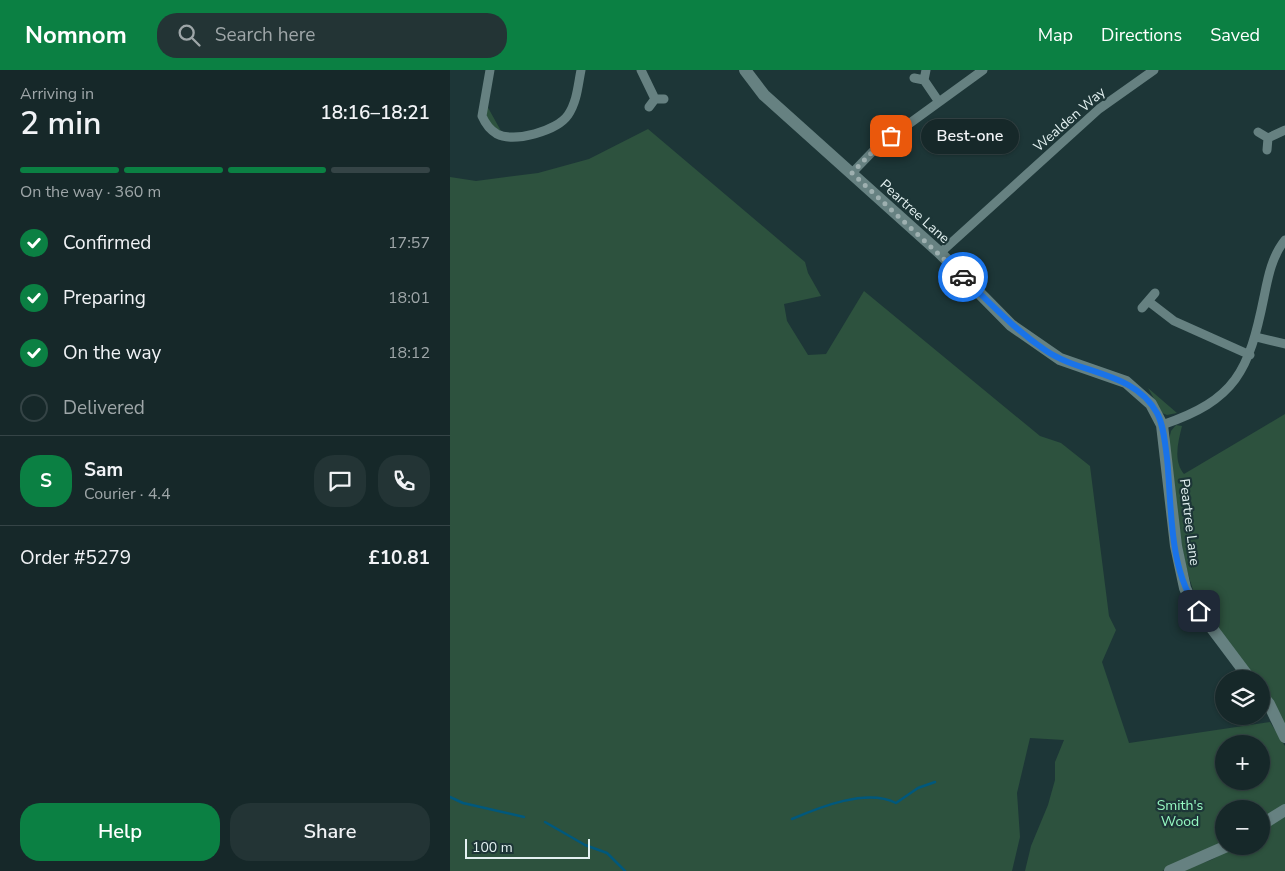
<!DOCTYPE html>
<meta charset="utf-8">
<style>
body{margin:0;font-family:"Nunito Sans",sans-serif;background:#233435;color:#f1f3f6;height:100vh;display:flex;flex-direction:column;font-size:19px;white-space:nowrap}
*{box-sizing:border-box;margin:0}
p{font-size:16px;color:#9ea6a8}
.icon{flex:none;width:28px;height:28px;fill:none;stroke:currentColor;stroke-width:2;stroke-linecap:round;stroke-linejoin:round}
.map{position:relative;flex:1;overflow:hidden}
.details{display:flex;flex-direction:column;background:#162829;width:450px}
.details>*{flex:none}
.fabs{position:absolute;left:765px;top:600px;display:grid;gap:10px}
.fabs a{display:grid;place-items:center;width:55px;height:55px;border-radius:50%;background:#162829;box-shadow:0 1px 4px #0004,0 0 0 1px #354446;font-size:25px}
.scale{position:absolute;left:15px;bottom:12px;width:125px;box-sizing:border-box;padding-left:5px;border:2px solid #e3f1f1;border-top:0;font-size:14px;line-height:18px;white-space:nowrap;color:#e3f1f1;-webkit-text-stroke:4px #1d3637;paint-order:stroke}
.pin{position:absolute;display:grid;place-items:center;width:42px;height:42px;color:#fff;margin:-21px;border-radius:10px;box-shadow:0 2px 8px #0006}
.courier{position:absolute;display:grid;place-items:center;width:50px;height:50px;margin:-25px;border:4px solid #1a73e8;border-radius:50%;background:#fff;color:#222;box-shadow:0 1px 6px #0007}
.bubble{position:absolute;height:35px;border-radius:18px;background:#162829;box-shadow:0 1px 4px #0004,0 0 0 1px #354446;font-size:16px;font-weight:600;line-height:35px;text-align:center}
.headline em{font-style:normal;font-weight:600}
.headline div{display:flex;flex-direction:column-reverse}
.headline{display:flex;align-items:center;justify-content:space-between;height:85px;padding:0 20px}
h1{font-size:32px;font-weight:600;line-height:38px}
.bar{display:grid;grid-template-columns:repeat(4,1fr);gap:8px 5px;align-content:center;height:60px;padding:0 20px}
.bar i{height:6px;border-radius:4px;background:#354446}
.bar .current{background:#0b8043}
.bar p{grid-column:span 4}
.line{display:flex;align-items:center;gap:12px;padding:0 20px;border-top:1px solid #354446}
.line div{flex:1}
.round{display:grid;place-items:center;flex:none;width:52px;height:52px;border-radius:20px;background:#233435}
ol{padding:0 20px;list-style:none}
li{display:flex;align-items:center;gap:15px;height:55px}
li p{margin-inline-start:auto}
li .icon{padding:5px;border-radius:50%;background:#0b8043;color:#fff;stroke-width:4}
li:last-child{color:#9ea6a8}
li i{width:28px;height:28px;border:2px solid #354446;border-radius:50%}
.action{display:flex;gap:10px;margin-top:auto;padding:10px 20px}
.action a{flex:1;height:58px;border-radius:20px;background:#0b8043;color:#fff;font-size:20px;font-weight:600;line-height:58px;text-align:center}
.action a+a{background:#233435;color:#f1f3f6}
header{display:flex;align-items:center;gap:30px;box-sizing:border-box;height:70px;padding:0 25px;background:#0b8043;color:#fff}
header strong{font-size:24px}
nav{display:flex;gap:28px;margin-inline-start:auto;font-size:18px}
.search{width:350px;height:45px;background:#233435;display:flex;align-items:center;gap:12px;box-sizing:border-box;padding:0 18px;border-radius:20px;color:#9ea6a8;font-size:19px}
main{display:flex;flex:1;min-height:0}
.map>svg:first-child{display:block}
</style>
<header>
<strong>Nomnom</strong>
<div class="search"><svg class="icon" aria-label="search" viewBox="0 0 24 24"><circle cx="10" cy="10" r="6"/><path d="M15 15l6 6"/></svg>Search here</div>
<nav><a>Map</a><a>Directions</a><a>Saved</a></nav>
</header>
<main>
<section class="details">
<div class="headline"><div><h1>2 min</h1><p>Arriving in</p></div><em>18:16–18:21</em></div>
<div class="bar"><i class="current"></i><i class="current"></i><i class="current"></i><i></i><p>On the way · 360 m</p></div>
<ol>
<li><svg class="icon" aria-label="check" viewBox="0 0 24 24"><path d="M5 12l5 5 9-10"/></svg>Confirmed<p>17:57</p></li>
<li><svg class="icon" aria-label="check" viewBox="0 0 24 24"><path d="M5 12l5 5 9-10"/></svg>Preparing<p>18:01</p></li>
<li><svg class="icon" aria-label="check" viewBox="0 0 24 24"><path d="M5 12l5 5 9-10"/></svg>On the way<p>18:12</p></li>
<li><i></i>Delivered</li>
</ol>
<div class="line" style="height:90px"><b class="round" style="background:#0b8043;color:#fff">S</b><div><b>Sam</b><p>Courier · 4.4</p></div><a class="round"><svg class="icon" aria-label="chat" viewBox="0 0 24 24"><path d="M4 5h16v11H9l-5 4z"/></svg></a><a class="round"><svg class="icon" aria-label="phone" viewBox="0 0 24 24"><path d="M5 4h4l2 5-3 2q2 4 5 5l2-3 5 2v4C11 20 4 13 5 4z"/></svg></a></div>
<div class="line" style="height:65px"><div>Order #5279</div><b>£10.81</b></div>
<div class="action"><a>Help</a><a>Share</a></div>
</section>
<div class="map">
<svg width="835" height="801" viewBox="0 0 835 801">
<rect width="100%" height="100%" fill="#1d3637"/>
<path fill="#2d523e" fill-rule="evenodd" d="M36 34 51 61C38 56 35 47 36 34Z
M198 59 355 192 358 203 371 226 334 234 337 251 358 285 376 284 414 221 590 366 611 373 640 396 659 546 666 560 652 592 679 673 820 652 835 676V736L811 751V739H774V773L712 801H575L581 776 598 735 605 710V692L614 670 580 668 567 723 570 767 562 801H0V107L26 111 88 103 139 89ZM774 674H811V711H774Z
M698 318 727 343 717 345 712 343Z
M835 344V657C829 643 811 623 811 609H805L747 530C726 479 727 423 719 370L721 361 726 355 732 356C728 372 723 391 734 404Z
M835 745V801H730L761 790 787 776H811V761Z"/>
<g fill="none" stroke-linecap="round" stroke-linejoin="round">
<path stroke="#01587c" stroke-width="2.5" d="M0 727 13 733 74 747
M342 749C370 737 417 718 446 733L468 718 485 712
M95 752 135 775 157 783 175 801"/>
<path stroke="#668181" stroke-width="9" d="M40 0 32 46C35 53 40 60 47 64 64 73 107 61 118 45 127 32 128 15 131 0
M191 0 205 29
M464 8 474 10 476 0
M474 10 489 32
M199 37 205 29H214
M808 62 818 68 817 80
M818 68 835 60
M402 103 427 77 533 0
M490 183 649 39 704 0
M698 231 724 251 800 285
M692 238 705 223
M806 267 835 274
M712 355C786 330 799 301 814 227 818 207 822 186 835 170"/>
<path stroke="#668181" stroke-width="12" d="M295 0 314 25 490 183 561 255 610 289 676 312 701 334 712 355 726 476 735 518 740 529 800 609
M811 624 819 634 835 667
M811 755 835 740
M720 801 777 776"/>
</g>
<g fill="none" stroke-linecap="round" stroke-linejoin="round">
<path stroke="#9eb0b0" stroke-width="5" stroke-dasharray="0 9" d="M441 66 427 77 402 103 513 207"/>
<path stroke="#1a73e8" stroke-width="6" d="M513 207C540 233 564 259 595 280 631 305 684 301 707 343 714 356 715 374 717 388 722 437 718 500 749 541"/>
</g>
<g text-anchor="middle" stroke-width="4.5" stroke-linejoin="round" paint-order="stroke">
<g font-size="14" fill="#e3f1f1" stroke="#1d3637">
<text transform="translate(619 49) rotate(-41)" y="5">Wealden Way</text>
<text transform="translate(465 141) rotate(42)" y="5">Peartree Lane</text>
<text transform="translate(740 452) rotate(83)" y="5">Peartree Lane</text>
</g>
<g font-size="14" fill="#97fac3" stroke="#1d3637">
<text x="730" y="740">Smith's<tspan x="730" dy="16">Wood</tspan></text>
</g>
</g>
</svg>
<div class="fabs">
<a><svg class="icon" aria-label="layers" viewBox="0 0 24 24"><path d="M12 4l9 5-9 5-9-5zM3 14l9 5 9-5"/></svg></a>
<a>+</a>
<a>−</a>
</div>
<div class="scale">100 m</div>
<div class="pin" style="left:441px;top:66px;background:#ea580c"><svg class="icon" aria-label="bag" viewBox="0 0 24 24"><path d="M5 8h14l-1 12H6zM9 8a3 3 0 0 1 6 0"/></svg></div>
<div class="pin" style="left:749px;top:541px;background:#1f2937"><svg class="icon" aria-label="home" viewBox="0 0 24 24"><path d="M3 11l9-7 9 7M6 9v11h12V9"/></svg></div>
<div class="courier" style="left:513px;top:207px"><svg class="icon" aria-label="car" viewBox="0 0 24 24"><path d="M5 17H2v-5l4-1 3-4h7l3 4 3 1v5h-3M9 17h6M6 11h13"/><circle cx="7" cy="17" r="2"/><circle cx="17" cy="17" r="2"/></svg></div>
<div class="bubble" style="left:471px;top:49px;width:98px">Best-one</div>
</div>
</main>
